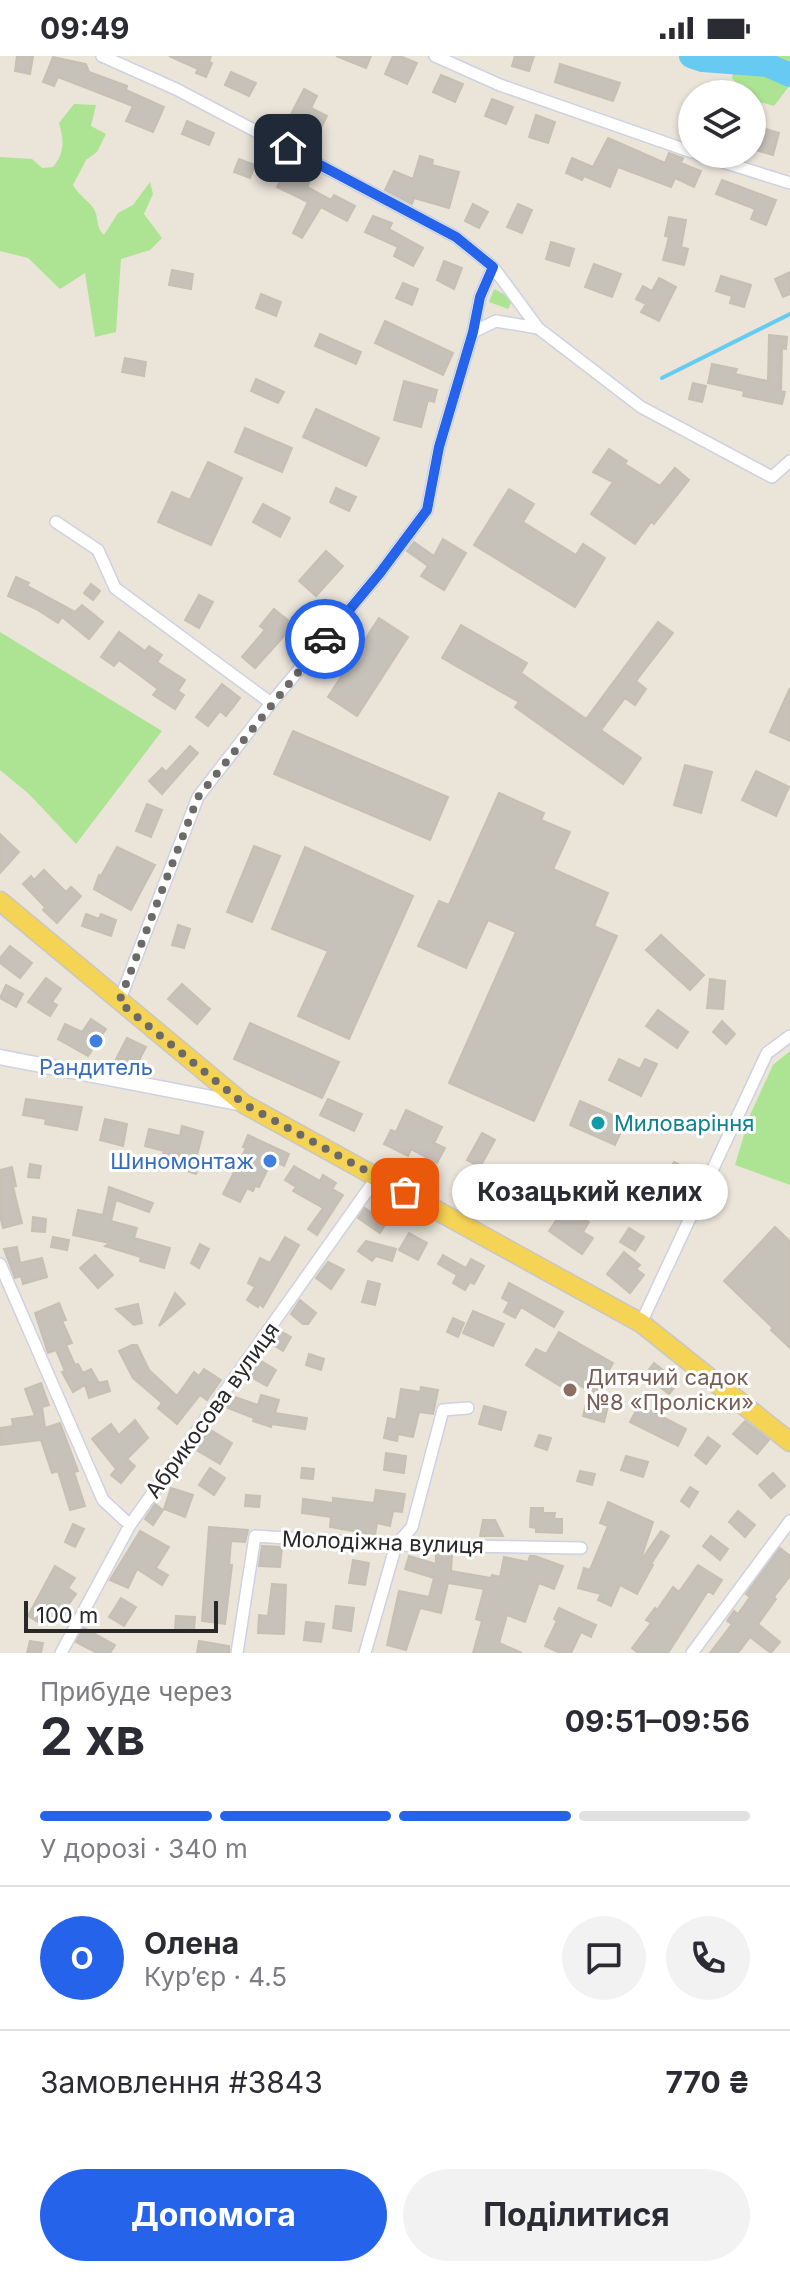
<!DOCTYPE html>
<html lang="uk">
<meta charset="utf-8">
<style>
body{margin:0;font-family:Inter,sans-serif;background:#f2f2f3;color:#2b2b33;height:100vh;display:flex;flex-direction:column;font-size:30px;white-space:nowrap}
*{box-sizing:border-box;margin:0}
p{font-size:26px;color:#7c7c81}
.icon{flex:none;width:44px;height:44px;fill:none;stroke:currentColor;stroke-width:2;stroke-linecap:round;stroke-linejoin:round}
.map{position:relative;height:1597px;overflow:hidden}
.sheet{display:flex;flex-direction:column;background:#fff;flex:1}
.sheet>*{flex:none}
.fabs{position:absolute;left:678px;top:24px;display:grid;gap:16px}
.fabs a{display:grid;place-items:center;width:88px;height:88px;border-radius:50%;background:#fff;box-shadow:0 2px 6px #0004;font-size:40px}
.scale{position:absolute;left:24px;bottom:20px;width:194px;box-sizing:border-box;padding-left:8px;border:4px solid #282828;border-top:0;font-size:22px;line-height:28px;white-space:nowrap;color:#282828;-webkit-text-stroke:6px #fff;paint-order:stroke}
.pin{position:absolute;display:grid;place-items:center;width:68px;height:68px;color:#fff;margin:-34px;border-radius:16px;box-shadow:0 4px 12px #0006}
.courier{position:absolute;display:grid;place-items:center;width:80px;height:80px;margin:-40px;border:6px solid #2563eb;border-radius:50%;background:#fff;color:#222;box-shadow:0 2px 10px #0007}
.bubble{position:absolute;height:56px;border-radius:28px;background:#fff;box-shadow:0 2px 6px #0004;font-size:26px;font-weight:700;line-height:56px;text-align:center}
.headline em{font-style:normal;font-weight:700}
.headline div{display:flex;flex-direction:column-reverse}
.headline{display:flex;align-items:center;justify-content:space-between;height:136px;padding:0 40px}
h1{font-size:52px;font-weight:700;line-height:60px}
.bar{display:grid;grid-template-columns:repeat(4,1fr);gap:12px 8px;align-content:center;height:96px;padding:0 40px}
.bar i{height:10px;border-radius:6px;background:#e1e1e2}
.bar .active{background:#2563eb}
.bar p{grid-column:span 4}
.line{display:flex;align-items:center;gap:20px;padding:0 40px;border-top:2px solid #e1e1e2}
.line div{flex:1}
.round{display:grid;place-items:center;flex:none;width:84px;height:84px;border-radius:42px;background:#f2f2f3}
.cta{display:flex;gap:16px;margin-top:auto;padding:16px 40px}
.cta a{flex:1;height:92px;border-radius:48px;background:#2563eb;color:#fff;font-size:32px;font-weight:700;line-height:92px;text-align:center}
.cta a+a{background:#f2f2f3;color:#2b2b33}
.status{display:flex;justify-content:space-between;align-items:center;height:56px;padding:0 40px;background:#fff;direction:ltr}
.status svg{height:22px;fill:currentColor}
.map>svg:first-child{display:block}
</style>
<div class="status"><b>09:49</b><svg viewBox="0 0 49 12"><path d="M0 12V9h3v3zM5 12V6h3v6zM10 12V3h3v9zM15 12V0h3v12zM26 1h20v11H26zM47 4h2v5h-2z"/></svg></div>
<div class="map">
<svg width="790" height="1597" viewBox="0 0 790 1597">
<rect width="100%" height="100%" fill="#ebe4d9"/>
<path fill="#ade493" d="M737 0H790V29L774 50 753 44 752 38H747L732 22Z
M74 48 96 49 91 70 106 78 97 96 86 104 73 129C78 139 91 146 95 155 99 165 96 172 104 179L118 157 133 149 150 126 153 138 144 158 162 182 150 194 121 203 116 276 95 281 85 217 60 233 28 202 0 195V101L32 103 42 112 53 111C65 97 64 84 59 67Z
M494 233 513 243 508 253 489 246Z
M0 576 162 675 76 788 29 738 0 714Z
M790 995V1129L735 1109 750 1059 773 1009Z"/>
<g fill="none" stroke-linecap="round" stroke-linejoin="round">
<path stroke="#67caf2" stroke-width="4" d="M662 322 790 258"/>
<path stroke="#67caf2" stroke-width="24" d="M691 0 703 4 767 9 790 19"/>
</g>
<path fill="#c6c1b9" stroke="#c6c0b3" stroke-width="2" d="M17 0H33L30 18 15 15Z
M169 0H211L209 6 212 7 206 21 196 17 198 13Z
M336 0H371L366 12Z
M393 0H400L417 7 407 28 385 18Z
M515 0H534L529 15 512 10Z
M53 1 86 8 89 16 127 30 126 34 164 51 153 76 126 65 133 50 58 21 54 30 43 26Z
M560 8 620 27 613 45 555 26Z
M231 16 256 27 249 40 225 29Z
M441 19 463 28 455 46 433 36Z
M304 33 317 40 311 52 327 60 318 78 306 72 300 84 290 78 296 66 289 62Z
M492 43 513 51 506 68 485 60Z
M536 59 555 66 548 87 529 81Z
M187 65 214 77 209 89 182 78Z
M755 70 779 77 773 99 752 93Z
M608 82 665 107 669 97 683 102 681 107 701 115 694 131 675 122 671 131 618 111 610 131 584 120 582 124 566 117 572 102 593 111Z
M420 100 433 104 432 109 459 116 449 152 414 142 412 148 385 134 394 115 413 123Z
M239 103 255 109 250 122 234 116Z
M283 120 293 125 296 120 309 127 307 131 331 144 334 139 355 150 347 165 321 151 302 182 293 177 308 146 277 131Z
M722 124 776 144 766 169 751 163 755 153 716 138Z
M473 148 488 156 479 172 465 165Z
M518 148 532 154 522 177 507 171Z
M373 160 392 167 389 173 423 192 413 210 394 200 398 191 365 176Z
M669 161 686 164 681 191 688 193 684 209 663 204 669 181 665 180Z
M551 186 574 193 569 210 546 203Z
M444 205 462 212 454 233 437 224Z
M594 208 621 218 612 241 585 231Z
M172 214 193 218 191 233 169 229Z
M790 216V238L783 241 775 223Z
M721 220 751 229 744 251 730 247 732 240 716 235Z
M659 222 676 231 659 265 641 256 646 248 636 243 643 230 652 235Z
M403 227 418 233 412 249 396 242Z
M261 238 281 246 276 260 256 252Z
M385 265 453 297 443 319 375 287Z
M320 278 361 296 356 308 315 290Z
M769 279 787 281 786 293 782 292 781 335 785 336 782 348 743 340 744 335 708 327 712 308 737 313 735 318 768 325Z
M125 302 146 306 144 320 122 316Z
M256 323 284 336 278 347 251 335Z
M404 325 437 334 434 346 428 344 421 371 394 364Z
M693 327 706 330 702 346 689 343Z
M316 353 379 382 366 410 303 381Z
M245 372 292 392 282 416 235 396Z
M609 393 627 405 625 408 660 430 675 412 689 424 654 468 651 466 635 488 591 458 613 426 593 416Z
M208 406 242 422 211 489 158 466 172 436 190 444Z
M336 432 356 441 349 455 330 446Z
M509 433 534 448 523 466 576 499 583 488 605 502 575 551 474 489Z
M263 448 290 462 280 481 253 466Z
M443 483 466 497 444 534 421 520 428 510 407 495 414 486 434 500Z
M326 495 343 510 316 540 299 525Z
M16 521 29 527 27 530 75 556 82 549 103 566 89 583 62 561 58 567 36 553 8 540Z
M91 528 100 535 93 544 84 537Z
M199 539 213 546 199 572 185 564Z
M274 553 294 569 255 612 242 601 265 574 260 570Z
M379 562 408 581 357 660 328 641Z
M658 566 673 577 636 625 646 633 635 649 625 642 601 674 641 702 623 728 515 651 519 646 442 602 461 569 527 607 521 617 586 663Z
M119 576 145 595 149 590 162 599 157 606 185 624 178 635 184 639 175 653 153 639 158 633 119 604 114 610 101 601Z
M222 628 240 642 226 660 220 655 208 670 196 661Z
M790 632V685L770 676Z
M293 675 448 741 430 784 274 718Z
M190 690 198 697 162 738 149 725 162 712 166 716Z
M685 709 712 716 701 757 674 749Z
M756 715 789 731 776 760 742 744Z
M499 737 544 757 541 764 570 776 553 813 608 837 594 870 617 880 534 1065 449 1027 516 876 488 864 466 912 418 890 439 845 449 849Z
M147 748 162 754 151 781 136 775Z
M0 778 19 796 0 817Z
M254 790 280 800 252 866 227 856Z
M117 791 155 809 131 854 94 833 99 819 101 820Z
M305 791 413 840 349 983 298 960 328 895 272 873Z
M44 814 66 836 71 831 81 840 57 867 43 854 45 851 23 828 31 820 34 824Z
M86 858 99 863 101 858 116 864 111 880 82 870Z
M178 869 190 873 184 892 172 889Z
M661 879 704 919 690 934 646 894Z
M10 890 32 907 20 922 0 907V902Z
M46 922 61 933 52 946 57 949 50 960 28 946Z
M710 923 725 925 723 953 707 952Z
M182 928 210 953 197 968 168 943Z
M6 929 23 938 16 951 0 942Z
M658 954 688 976 677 992 646 970Z
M91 963 106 973 88 1000 58 983 65 968 82 976Z
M722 965 735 978 726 988 713 976Z
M250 967 339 1006 322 1042 234 1003Z
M127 982 146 991 134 1014 115 1005Z
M619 1003 640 1013 645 1003 657 1008 641 1040 609 1024Z
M26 1043 82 1051 77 1074 45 1068 46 1063 23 1059Z
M328 1043 362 1058 354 1075 320 1059Z
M580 1045 626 1065 615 1089 570 1069Z
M406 1054 442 1071 434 1087 445 1092 437 1107 411 1093 408 1100 384 1088 391 1074 396 1076Z
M105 1063 127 1068 123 1090 100 1084Z
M182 1070 203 1076 196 1103 201 1105 196 1118 160 1106 164 1095 145 1090 149 1073 180 1080Z
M482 1077 495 1084 480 1111 467 1104Z
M248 1079 289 1098 284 1110 272 1104 259 1131 255 1130 253 1135 247 1132 240 1146 223 1138 246 1092 243 1091Z
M674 1106 689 1114 680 1130 665 1121Z
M30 1108 41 1110 39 1122 28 1121Z
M294 1110 320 1125 323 1119 336 1127 332 1133 343 1139 317 1179 308 1173 323 1152 293 1135 296 1131 285 1124Z
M12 1111 16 1130 13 1131 22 1167 3 1172 0 1160V1114Z
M494 1122 503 1127 493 1144 484 1138Z
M109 1131 153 1147 149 1156 116 1144 111 1165 137 1172 134 1182 170 1192 164 1212 140 1205 141 1201 105 1190 109 1187 73 1179 78 1154 103 1159Z
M556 1146 589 1166 583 1176 593 1182 582 1198 549 1175 557 1163 548 1156Z
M365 1152 386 1167 380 1177 358 1162Z
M33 1161 46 1163 45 1176 32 1175Z
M775 1171 790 1185V1292L771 1274 773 1272 724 1225Z
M629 1172 644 1181 635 1195 620 1186Z
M409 1177 427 1187 418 1204 399 1194Z
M53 1181 69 1184 67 1194 51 1191Z
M285 1181 299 1189 263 1251 259 1248 258 1251 247 1244 255 1231 248 1227 260 1202 270 1207Z
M366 1185 396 1193 392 1205 376 1200 372 1205 358 1195Z
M200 1188 209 1193 199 1212 191 1207Z
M17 1191 20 1207 42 1202 47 1221 23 1228 21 1220 15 1222 4 1193Z
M624 1196 640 1209 636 1213 644 1219 630 1237 607 1218Z
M95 1199 113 1219 98 1232 80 1212Z
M443 1199 466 1212 471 1203 484 1210 474 1228 470 1226 465 1234 453 1227 457 1219 438 1208Z
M328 1206 344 1214 331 1233 316 1222Z
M368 1225 380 1228 375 1249 362 1246Z
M509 1227 563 1256 554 1271 521 1251 515 1262 504 1256 509 1246 502 1242Z
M175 1237 185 1248 159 1270Z
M300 1244 316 1257 308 1268H303L291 1258Z
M59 1247 66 1264 62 1265 72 1287 66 1289 75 1309 78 1308 83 1317 91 1313 99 1327 107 1325 110 1335 89 1342 85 1329 73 1336 62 1316 65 1315 56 1294 48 1297 35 1257Z
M138 1248 142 1267 134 1269 116 1253Z
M473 1255 504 1268 493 1290 463 1277Z
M453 1262 464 1267 458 1281 447 1276Z
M279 1274 291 1281 283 1295 271 1288Z
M559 1276 613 1307 595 1338 570 1324 565 1333 526 1309 536 1293 546 1298Z
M132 1289H137L149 1314 177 1340 194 1316 199 1320 204 1313 221 1324 207 1344 200 1339 177 1368 158 1352 162 1347 133 1322 119 1295Z
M309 1298 324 1303 321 1314 306 1309Z
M258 1303 276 1314 267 1330 247 1319Z
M654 1307 679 1326 669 1338 645 1319Z
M41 1327 49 1349 42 1351 45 1372 60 1367 78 1415 74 1416 85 1450 70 1454 58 1415 52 1417 41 1384 0 1389V1372L13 1370 12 1363 35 1360 25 1333Z
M421 1331 438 1334 433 1358 419 1356 413 1381 398 1378 397 1385 384 1382 388 1362 396 1364 401 1333 420 1336Z
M261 1339 279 1344 275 1357 307 1362 305 1373 272 1368 271 1371 253 1365 254 1362 225 1351 232 1340 258 1349Z
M588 1340 609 1346 604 1366 583 1360Z
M639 1349 686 1373 678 1390 630 1366Z
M484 1350 506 1356 501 1374 479 1368Z
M135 1364 148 1382 127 1403 135 1410 121 1427 111 1419 116 1413 92 1383 111 1368 119 1379Z
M745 1365 769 1384 757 1398 733 1378Z
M209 1373 232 1387 220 1408 196 1394Z
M539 1379 551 1382 547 1394 535 1390Z
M708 1381 720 1390 706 1408 695 1399Z
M386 1397 406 1400 404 1417 384 1414Z
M626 1400 648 1406 643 1421 621 1414Z
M210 1412 225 1422 214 1439 199 1429Z
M302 1412 314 1413 313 1423 301 1422Z
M580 1415 595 1418 592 1429 577 1425Z
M773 1417 785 1430 771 1442 759 1429Z
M690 1431 698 1436 689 1451 681 1445Z
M171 1432 193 1439 185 1461 164 1453Z
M376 1434 405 1438 402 1456 393 1455 390 1470 377 1467 375 1479 330 1471 331 1461 302 1457 303 1443 333 1447V1442L374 1447Z
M246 1439 260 1440 259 1451 245 1450Z
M608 1446 653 1466 640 1506 661 1475 669 1480 651 1508 653 1509 637 1538 620 1529 611 1550 598 1544 601 1538 578 1532 584 1512 590 1514 608 1470 600 1467Z
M155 1448 163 1454 153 1469 145 1463Z
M531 1452H543V1457H555L554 1463H562V1477L536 1476V1472L530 1471Z
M738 1455 755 1469 745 1481 729 1466Z
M483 1464H495L503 1480H480Z
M73 1468 84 1473 75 1491 65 1486Z
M209 1471 248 1474 245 1486 231 1485 229 1509H232L225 1568 202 1565Z
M140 1475 169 1491 156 1512 168 1519 162 1529 137 1513 128 1532 110 1524Z
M711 1480 728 1493 720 1504 703 1490Z
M262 1490 282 1491 280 1511 259 1510Z
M780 1492 790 1500V1520L774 1541 776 1543 758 1568 780 1586 771 1597 750 1581 738 1597H710L732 1568 727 1565 734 1555 738 1558 750 1541 746 1538Z
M436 1498H452L451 1515 491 1522 492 1519 500 1521 504 1501 528 1506 530 1500H535L563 1510 554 1533 539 1527 525 1566 507 1559 499 1587 522 1597H473L482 1565 476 1563 484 1533 448 1527 441 1557 420 1552 406 1594 387 1589 399 1535 429 1541 434 1522 405 1513 409 1500 436 1508Z
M353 1504 369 1507 365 1529 349 1527Z
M698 1509 722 1524 713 1538 708 1535 668 1597H638L632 1592 651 1567 646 1564 655 1552 657 1554 673 1531 679 1536Z
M55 1510 75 1522 68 1532 76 1538 64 1555 66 1556 61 1565 43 1556 38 1566 28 1560Z
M272 1528 286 1529 284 1578 258 1577 259 1559 268 1560Z
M121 1542 136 1551 124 1570 109 1561Z
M336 1550 354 1552 351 1575 333 1572Z
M559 1552 596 1569 591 1581 581 1576 571 1597H560L545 1590 557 1565 554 1563Z
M176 1560 195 1561 194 1575 175 1574Z
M306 1566 324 1568 321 1586 304 1584Z
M84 1572 115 1589 110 1597H97L76 1586Z
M30 1585 43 1587 41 1597H27Z
M199 1585 229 1590V1597H197Z"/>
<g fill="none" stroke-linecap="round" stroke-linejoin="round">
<defs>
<path id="minor" d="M102 0 176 33 456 181 493 211 538 272 641 351 772 421 790 405
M435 0 500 29 692 96
M698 98 790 127
M473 276 496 265 538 272
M56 466 98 494 115 532 271 647
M119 946 198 741 271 647 380 517 427 454 439 391 473 276 480 241 493 211
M0 1208 103 1444 130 1469
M641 1267 767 997 790 980
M61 1597 130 1469 377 1121
M237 1597 255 1480 396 1489 581 1492
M365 1597 396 1489 412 1471 443 1354 468 1352
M692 1597 790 1465"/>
<path id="tertiary" d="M0 1001 243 1048"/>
<path id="primary" d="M0 845 244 1048 641 1267 790 1386"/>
</defs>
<use href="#minor" stroke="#ced1e2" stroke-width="14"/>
<use href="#tertiary" stroke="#ced1e2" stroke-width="17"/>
<use href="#primary" stroke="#c7c7c7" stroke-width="21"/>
<use href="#minor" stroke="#fff" stroke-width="11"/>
<use href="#tertiary" stroke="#fff" stroke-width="14"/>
<use href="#primary" stroke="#f5d354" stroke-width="18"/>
</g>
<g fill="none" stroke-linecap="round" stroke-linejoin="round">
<path stroke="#6c6a66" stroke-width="8" stroke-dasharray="0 14.4" d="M325 583 198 741 119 946 244 1048 405 1136"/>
<path stroke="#2563eb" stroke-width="10" d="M288 92 456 181 493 211 480 241 473 276 439 391 427 454 380 517 325 583"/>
</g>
<g fill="#3f7fe0" stroke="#fff" stroke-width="3">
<circle cx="96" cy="985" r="8"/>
<circle cx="270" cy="1105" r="8"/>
</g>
<circle fill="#0f9aa8" stroke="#fff" stroke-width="3" cx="598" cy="1067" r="8"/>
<circle fill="#8d6e63" stroke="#fff" stroke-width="3" cx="570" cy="1334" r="8"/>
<g text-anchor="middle" stroke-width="6" stroke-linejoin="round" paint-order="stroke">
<g font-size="22" fill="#366cbe" stroke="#fff">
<text x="96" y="1019">Рандитель</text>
<text x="254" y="1113" text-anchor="end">Шиномонтаж</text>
</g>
<g font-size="22" fill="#0d838f" stroke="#fff" text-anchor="start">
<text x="614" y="1075">Миловаріння</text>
</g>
<g font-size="22" fill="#785e54" stroke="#fff" text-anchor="start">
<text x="586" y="1329">Дитячий садок<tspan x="586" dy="25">№8 «Проліски»</tspan></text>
</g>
<g font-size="22" fill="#282828" stroke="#fff">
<text transform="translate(212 1354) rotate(-54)" y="8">Абрикосова вулиця</text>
<text transform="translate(383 1486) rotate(2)" y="8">Молодіжна вулиця</text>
</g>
</g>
</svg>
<div class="fabs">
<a><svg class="icon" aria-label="layers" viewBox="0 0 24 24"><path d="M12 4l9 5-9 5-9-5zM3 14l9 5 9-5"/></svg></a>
</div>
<div class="scale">100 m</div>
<div class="pin" style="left:405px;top:1136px;background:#ea580c"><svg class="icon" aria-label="bag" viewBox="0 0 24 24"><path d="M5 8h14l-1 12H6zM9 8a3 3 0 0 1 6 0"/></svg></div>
<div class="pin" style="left:288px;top:92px;background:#1f2937"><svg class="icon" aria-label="home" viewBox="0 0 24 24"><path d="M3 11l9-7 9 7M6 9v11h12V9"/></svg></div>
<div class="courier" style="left:325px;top:583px"><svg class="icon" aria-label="car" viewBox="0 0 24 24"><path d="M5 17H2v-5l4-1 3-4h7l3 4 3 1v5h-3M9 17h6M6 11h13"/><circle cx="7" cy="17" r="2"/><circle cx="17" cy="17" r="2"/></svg></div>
<div class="bubble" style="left:452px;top:1108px;width:276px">Козацький келих</div>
</div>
<section class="sheet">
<div class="headline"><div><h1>2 хв</h1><p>Прибуде через</p></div><em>09:51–09:56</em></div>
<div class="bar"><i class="active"></i><i class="active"></i><i class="active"></i><i></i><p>У дорозі · 340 m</p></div>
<div class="line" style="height:144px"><b class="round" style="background:#2563eb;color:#fff">О</b><div><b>Олена</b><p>Кур’єр · 4.5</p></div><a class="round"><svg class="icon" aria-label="chat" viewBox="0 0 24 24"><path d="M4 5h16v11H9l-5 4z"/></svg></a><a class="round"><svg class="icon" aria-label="phone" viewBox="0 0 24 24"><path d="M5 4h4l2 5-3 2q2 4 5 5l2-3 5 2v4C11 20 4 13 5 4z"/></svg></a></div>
<div class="line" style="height:104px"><div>Замовлення #3843</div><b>770 ₴</b></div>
<div class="cta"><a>Допомога</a><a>Поділитися</a></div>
</section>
